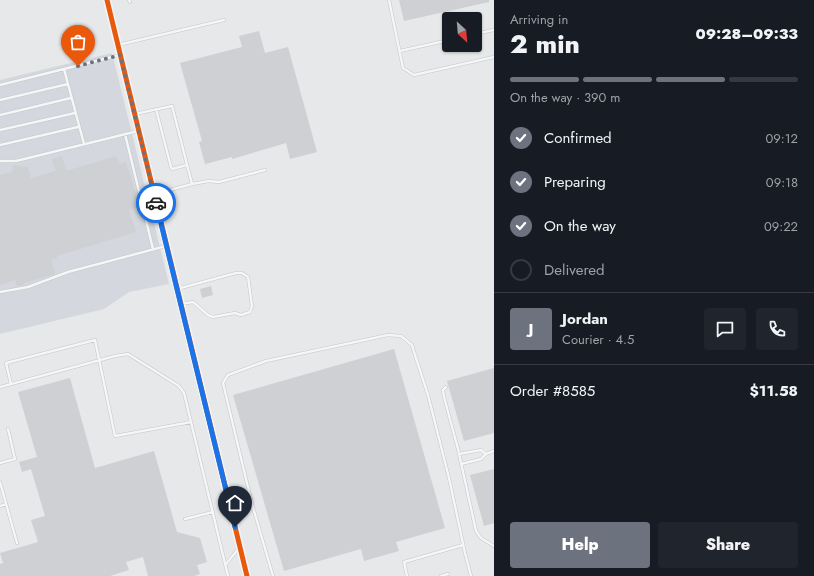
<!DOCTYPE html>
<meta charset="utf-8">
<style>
body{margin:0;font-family:Jost,sans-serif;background:#20242c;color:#f1f3f6;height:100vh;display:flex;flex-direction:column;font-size:15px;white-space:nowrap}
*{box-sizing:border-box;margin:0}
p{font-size:13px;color:#9ea1a6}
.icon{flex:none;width:22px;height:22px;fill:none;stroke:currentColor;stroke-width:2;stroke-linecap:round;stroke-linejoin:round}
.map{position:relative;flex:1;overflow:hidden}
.side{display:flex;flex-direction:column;background:#171b24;width:320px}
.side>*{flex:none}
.needle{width:26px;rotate:154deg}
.tools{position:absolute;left:442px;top:12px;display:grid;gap:8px}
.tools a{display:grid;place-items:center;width:40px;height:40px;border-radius:4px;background:#171b24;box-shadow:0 1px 3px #0004;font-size:20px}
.pin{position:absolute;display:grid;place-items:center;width:34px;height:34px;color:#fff;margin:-41px -17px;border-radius:50% 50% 50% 0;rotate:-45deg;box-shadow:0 0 4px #0007}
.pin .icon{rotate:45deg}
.courier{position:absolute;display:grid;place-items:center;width:40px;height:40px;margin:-20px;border:3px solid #1a73e8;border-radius:50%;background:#fff;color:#222;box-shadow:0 1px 5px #0007}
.head em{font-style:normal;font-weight:800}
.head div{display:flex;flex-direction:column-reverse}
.head{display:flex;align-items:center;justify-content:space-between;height:68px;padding:0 16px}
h1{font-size:26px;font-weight:800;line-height:30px}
.bar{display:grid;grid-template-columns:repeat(4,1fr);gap:6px 4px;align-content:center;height:48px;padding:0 16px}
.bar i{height:5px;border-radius:3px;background:#363941}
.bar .on{background:#6c737f}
.bar p{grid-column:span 4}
.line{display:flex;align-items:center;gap:10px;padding:0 16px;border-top:1px solid #363941}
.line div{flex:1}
.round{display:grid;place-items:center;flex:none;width:42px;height:42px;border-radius:4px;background:#20242c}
ol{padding:0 16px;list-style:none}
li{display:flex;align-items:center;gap:12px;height:44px}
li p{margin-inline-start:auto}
li .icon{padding:4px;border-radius:50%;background:#6c737f;color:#fff;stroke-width:4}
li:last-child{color:#9ea1a6}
li i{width:22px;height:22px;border:2px solid #363941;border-radius:50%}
.button{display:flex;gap:8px;margin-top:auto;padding:8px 16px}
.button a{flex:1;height:46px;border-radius:4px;background:#6c737f;color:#fff;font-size:16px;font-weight:800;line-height:46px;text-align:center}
.button a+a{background:#20242c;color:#f1f3f6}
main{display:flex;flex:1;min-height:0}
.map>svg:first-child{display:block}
</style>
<main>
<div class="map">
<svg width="494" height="576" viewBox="0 0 494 576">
<rect width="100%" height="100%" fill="#e6e8ea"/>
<path fill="#d4d7dd" d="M112 53 169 284 129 292 104 309 0 334V80Z"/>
<path fill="#ced0d3" d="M399 0H489V2L404 21Z
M259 31 265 53 288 47 317 152 290 159 286 143 232 159V157L205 164 199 142 202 141 180 63 242 47 239 36Z
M62 156 66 171 116 156 119 164 126 162 140 207 129 210 136 232 57 256V258L51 259 55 274 24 283V285L17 286 15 280 0 285V175L12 172 13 165 28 167 31 178 56 171 52 159Z
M211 286 213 295 202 298 200 289Z
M394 349 445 528 396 542 399 551 364 561 361 549 284 571 233 395Z
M494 368V433L464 441 447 381Z
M70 378 95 468 154 451 177 532 200 538 207 562 197 565 200 574 194 576H148L143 557 126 562 129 570 110 576H0V564L3 563 0 553 38 542 31 520 45 516 31 469 22 472 19 462 37 457 18 392Z
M494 469V523L484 526 470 475Z"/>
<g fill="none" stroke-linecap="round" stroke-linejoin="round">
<defs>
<path id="service" d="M129 0 130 2
M389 0 403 68 414 75 494 57
M475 34 494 30
M118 45 224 20
M400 51 449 40
M0 85 64 69
M0 100 68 84
M156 109 171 167 172 169 187 165
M135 114 172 106 192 184 155 194
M0 115 71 98
M0 130 75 113
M125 134 153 249
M84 144 64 69 120 55
M0 145 78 127
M0 161H16L138 131
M192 184 209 181 219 182 265 170
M177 289 236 273H242L248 277 252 306 250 312 241 315 235 313 213 317 208 315 193 302 181 304
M0 292 28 287 68 272 166 246
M11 384 6 363 95 340 115 436 191 422
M0 387 115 356 128 354 179 386 184 393 228 576
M446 387 443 390 444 397 458 449 476 531 481 538 494 546
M459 454 481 450 486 454
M0 463 15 459 8 429
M461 464 481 459 486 454 494 451
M0 482 17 543
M0 506 6 504
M185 519 213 512
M226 564 239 548
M273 576 252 504 223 383 228 375 266 361 388 335 401 336 412 345 415 355 428 395 449 478 465 553 471 576
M407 576 404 562 463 545
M441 576 448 574"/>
<path id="tertiary" d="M107 0 247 576"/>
</defs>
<use href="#service" stroke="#c4c6c8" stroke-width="3.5"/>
<use href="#tertiary" stroke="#c4c6c8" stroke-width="7"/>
<use href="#service" stroke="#f5f6f7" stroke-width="2.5"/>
<use href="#tertiary" stroke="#f5f6f7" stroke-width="6"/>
<defs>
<path id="cycleway" d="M107 0 247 576"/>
</defs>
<use href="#cycleway" stroke="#f4f6f9" stroke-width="8"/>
<use href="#cycleway" stroke="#e8590c" stroke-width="5"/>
</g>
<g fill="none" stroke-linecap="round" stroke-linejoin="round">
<path stroke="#6c737f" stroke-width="4" stroke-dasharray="0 7.2" d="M78 66 120 55 156 203"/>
<path stroke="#1a73e8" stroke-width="5" d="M156 203 235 527"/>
</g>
</svg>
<div class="tools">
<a><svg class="needle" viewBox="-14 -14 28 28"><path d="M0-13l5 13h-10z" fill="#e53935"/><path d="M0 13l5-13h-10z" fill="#9ea1a6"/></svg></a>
</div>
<div class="pin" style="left:78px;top:66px;background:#ea580c"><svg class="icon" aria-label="bag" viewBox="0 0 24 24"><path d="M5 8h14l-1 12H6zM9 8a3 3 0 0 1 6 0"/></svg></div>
<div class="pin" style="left:235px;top:527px;background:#1f2937"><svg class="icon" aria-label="home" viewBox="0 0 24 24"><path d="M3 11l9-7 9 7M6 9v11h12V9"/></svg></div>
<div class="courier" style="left:156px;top:203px"><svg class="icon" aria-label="car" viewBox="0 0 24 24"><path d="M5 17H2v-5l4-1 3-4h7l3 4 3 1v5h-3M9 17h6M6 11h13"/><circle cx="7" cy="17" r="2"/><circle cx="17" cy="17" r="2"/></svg></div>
</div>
<section class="side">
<div class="head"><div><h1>2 min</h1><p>Arriving in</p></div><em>09:28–09:33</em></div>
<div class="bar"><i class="on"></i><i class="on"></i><i class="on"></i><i></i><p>On the way · 390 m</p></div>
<ol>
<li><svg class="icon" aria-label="check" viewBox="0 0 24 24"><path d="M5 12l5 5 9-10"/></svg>Confirmed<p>09:12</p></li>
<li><svg class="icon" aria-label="check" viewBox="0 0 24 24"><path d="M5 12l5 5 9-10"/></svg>Preparing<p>09:18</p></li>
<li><svg class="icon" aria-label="check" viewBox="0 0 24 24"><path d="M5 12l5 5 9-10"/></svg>On the way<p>09:22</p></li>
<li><i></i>Delivered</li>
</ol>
<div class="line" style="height:72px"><b class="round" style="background:#6c737f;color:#fff">J</b><div><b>Jordan</b><p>Courier · 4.5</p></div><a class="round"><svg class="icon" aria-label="chat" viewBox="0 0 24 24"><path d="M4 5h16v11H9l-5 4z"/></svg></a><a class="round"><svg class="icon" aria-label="phone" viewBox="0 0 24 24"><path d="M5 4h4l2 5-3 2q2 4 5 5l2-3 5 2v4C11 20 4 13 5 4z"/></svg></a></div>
<div class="line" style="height:52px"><div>Order #8585</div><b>$11.58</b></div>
<div class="button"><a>Help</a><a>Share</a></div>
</section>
</main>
